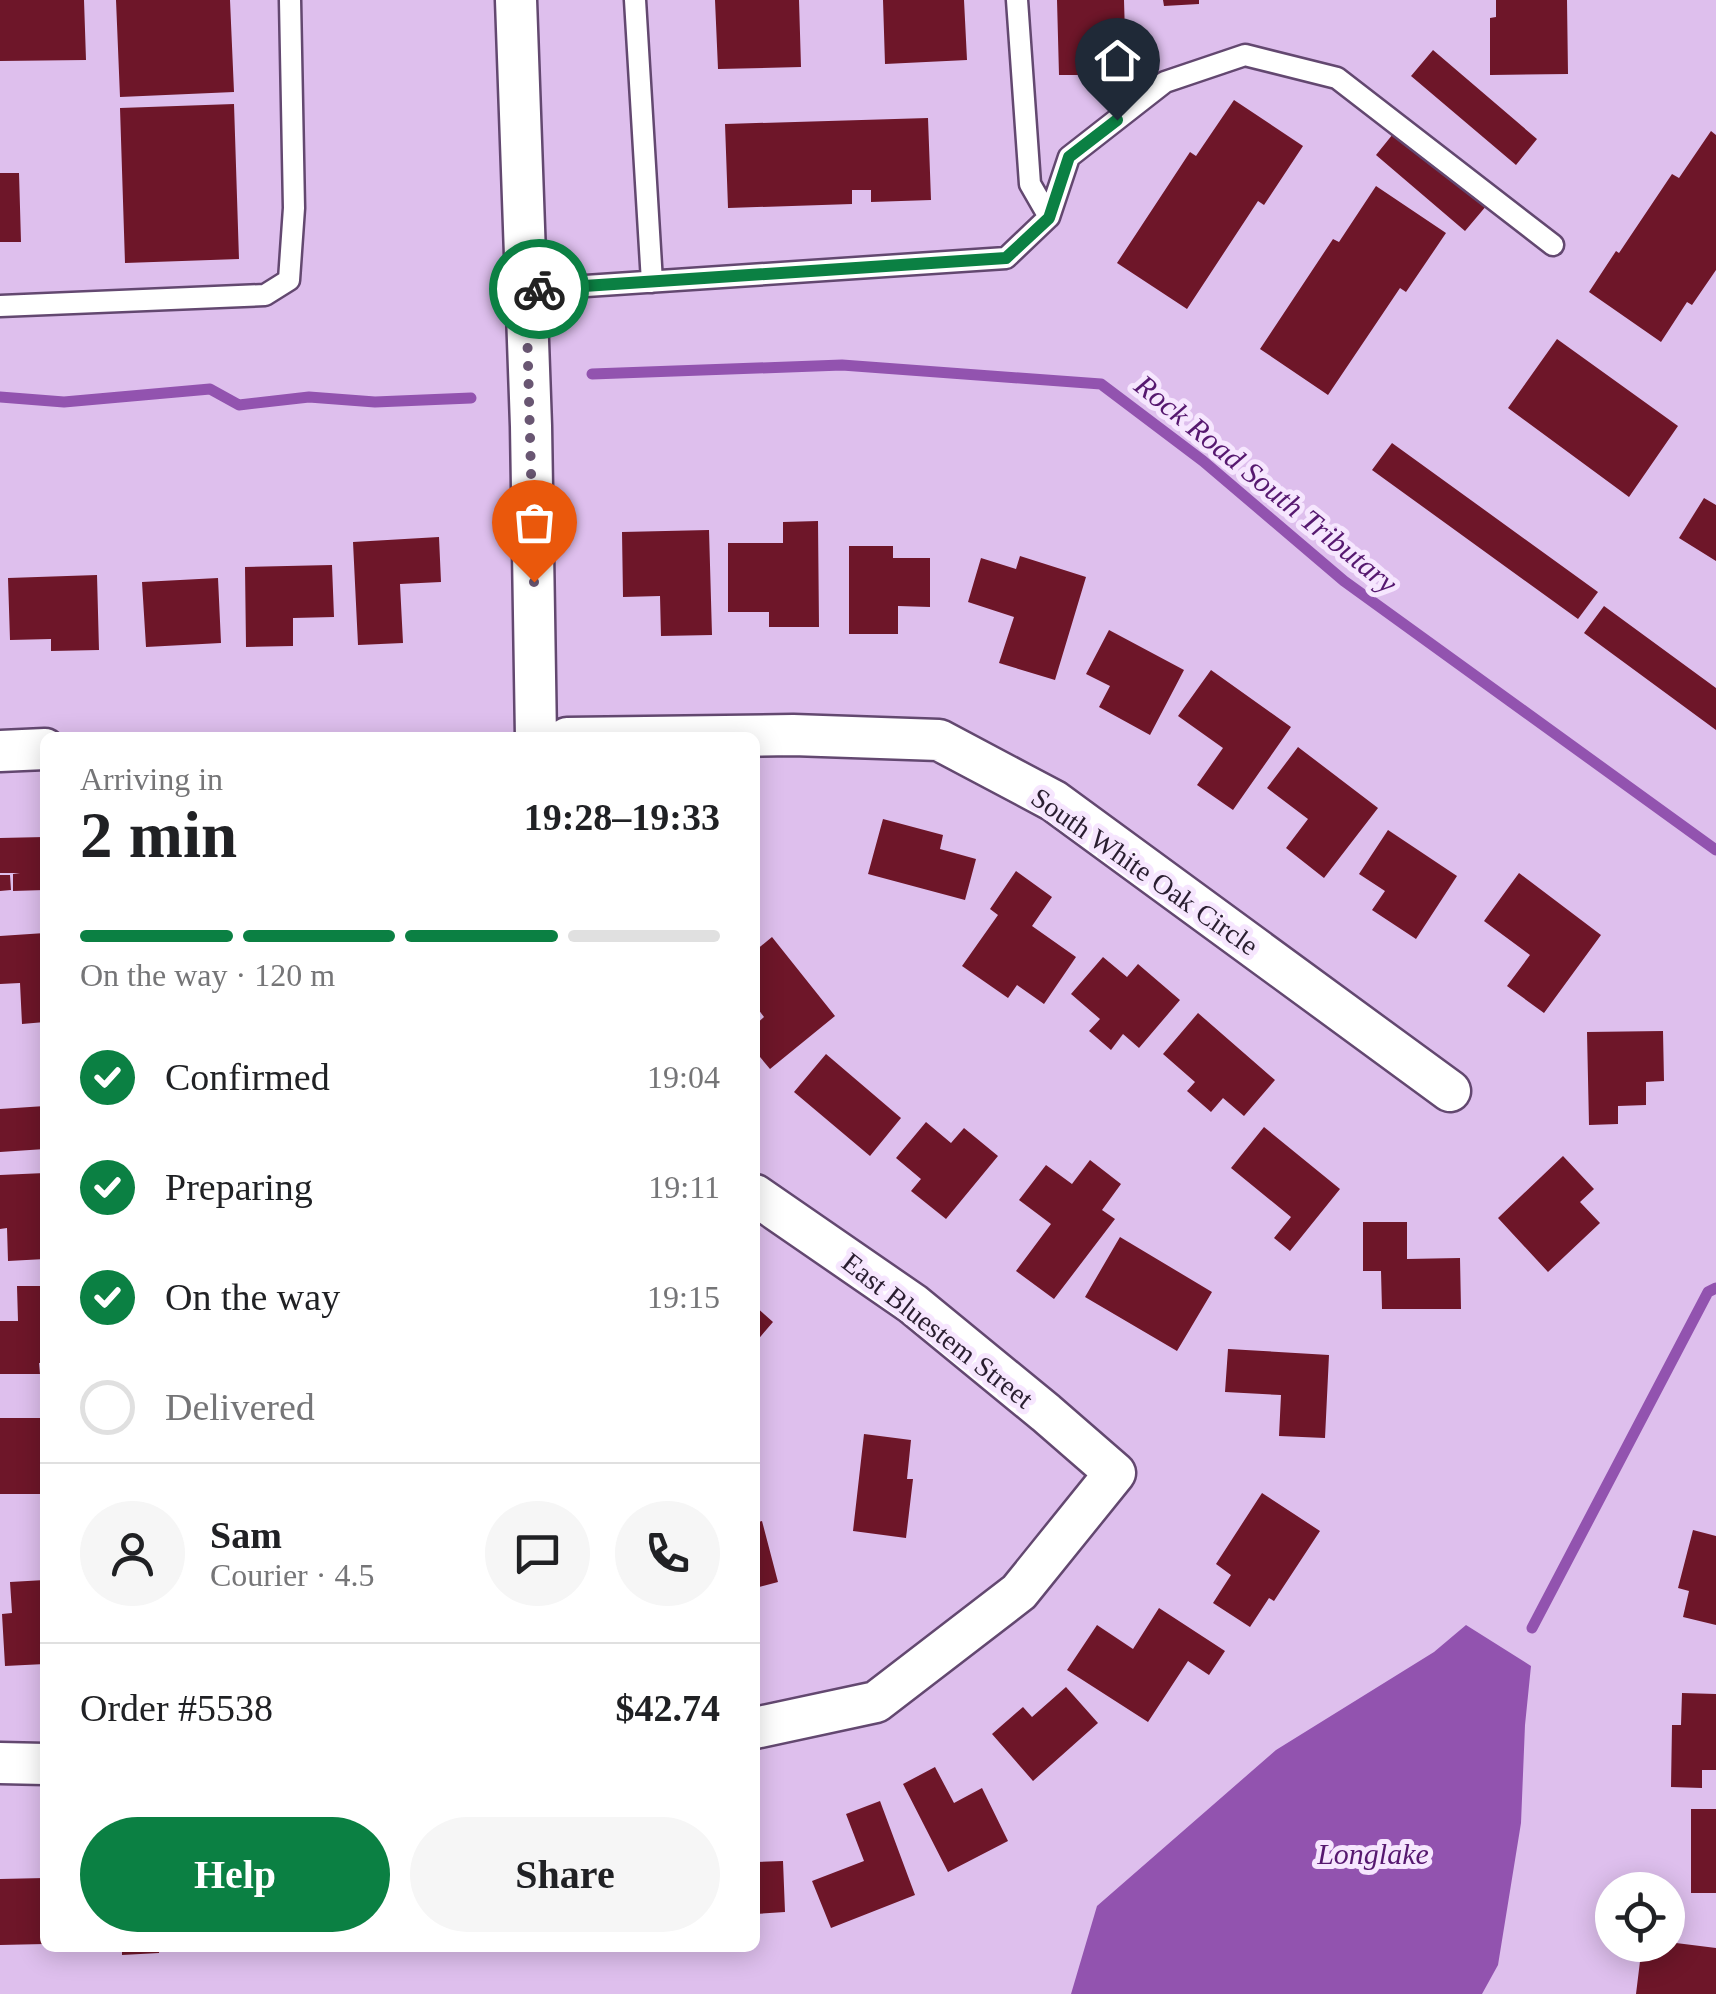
<!DOCTYPE html>
<meta charset="utf-8">
<style>
body{margin:0;font-family:"Times New Roman",serif;background:#f6f6f6;color:#202124;height:100vh;display:flex;flex-direction:column;font-size:38px;white-space:nowrap}
*{box-sizing:border-box;margin:0}
p{font-size:32px;color:#757577}
.icon{flex:none;width:55px;height:55px;fill:none;stroke:currentColor;stroke-width:2;stroke-linecap:round;stroke-linejoin:round}
.map{position:relative;flex:1;overflow:hidden}
.drawer{position:absolute;left:40px;top:732px;width:720px;height:1220px;display:flex;flex-direction:column;background:#fff;border-radius:15px;box-shadow:0 5px 25px #0003}
.drawer>*{flex:none}
.fabs{position:absolute;left:1595px;top:1872px;display:grid;gap:20px}
.fabs a{display:grid;place-items:center;width:90px;height:90px;border-radius:50%;background:#fff;box-shadow:0 5px 25px #0003;font-size:50px}
.pin{position:absolute;display:grid;place-items:center;width:85px;height:85px;color:#fff;margin:-102px -42px;border-radius:50% 50% 50% 0;rotate:-45deg;box-shadow:0 0 10px #0007}
.pin .icon{rotate:45deg}
.courier{position:absolute;display:grid;place-items:center;width:100px;height:100px;margin:-50px;border:8px solid #0b8043;border-radius:50%;background:#fff;color:#222;box-shadow:0 2px 12px #0007}
.headline em{font-style:normal;font-weight:700}
.headline div{display:flex;flex-direction:column-reverse}
.headline{display:flex;align-items:center;justify-content:space-between;height:170px;padding:0 40px}
h1{font-size:65px;font-weight:700;line-height:75px}
.bar{display:grid;grid-template-columns:repeat(4,1fr);gap:15px 10px;align-content:center;height:120px;padding:0 40px}
.bar i{height:12px;border-radius:8px;background:#e0e0e0}
.bar .active{background:#0b8043}
.bar p{grid-column:span 4}
.line{display:flex;align-items:center;gap:25px;padding:0 40px;border-top:2px solid #e0e0e0}
.line div{flex:1}
.round{display:grid;place-items:center;flex:none;width:105px;height:105px;border-radius:52px;background:#f6f6f6}
ol{padding:0 40px;list-style:none}
li{display:flex;align-items:center;gap:30px;height:110px}
li p{margin-inline-start:auto}
li .icon{padding:10px;border-radius:50%;background:#0b8043;color:#fff;stroke-width:4}
li:last-child{color:#757577}
li i{width:55px;height:55px;border:5px solid #e0e0e0;border-radius:50%}
.action{display:flex;gap:20px;margin-top:auto;padding:20px 40px}
.action a{flex:1;height:115px;border-radius:60px;background:#0b8043;color:#fff;font-size:40px;font-weight:700;line-height:115px;text-align:center}
.action a+a{background:#f6f6f6;color:#202124}
.map>svg:first-child{display:block}
</style>
<div class="map">
<svg width="1716" height="1994" viewBox="0 0 1716 1994">
<rect width="100%" height="100%" fill="#debfed"/>
<path fill="#9253af" d="M1466 1625 1531 1666 1525 1725 1521 1823 1498 1965 1482 1994H1071L1097 1906 1276 1750 1434 1652Z"/>
<g fill="none" stroke-linecap="round" stroke-linejoin="round">
<path stroke="#9253af" stroke-width="11" d="M592 374 842 365 1101 384 1203 461 1344 581 1716 850
M0 397 64 402 210 389 239 405 309 397 375 402 471 398
M1532 1628 1708 1292 1716 1288"/>
</g>
<path fill="#6e1629" d="M0 0H84L86 60 0 61Z
M116 0H230L234 92 120 97Z
M715 0H799L801 67 718 69Z
M883 0H964L967 60 885 64Z
M1057 0H1124L1125 35 1093 36V75H1059Z
M1163 0H1199V4L1164 6Z
M1496 0H1567L1568 74 1490 75V18L1496 17Z
M1433 50 1537 139 1516 165 1411 76Z
M1234 100 1303 146 1264 205 1258 201 1187 309 1117 263 1190 152 1196 156Z
M234 104 239 259 125 263 120 108Z
M928 118 931 200 871 202V190H852V204L728 208 725 124Z
M1397 129 1487 205 1465 231 1376 155Z
M1711 131 1716 135V270L1692 305 1687 302 1661 342 1589 292 1616 251 1619 253 1672 174 1679 178Z
M0 173H19L21 242H0Z
M1376 186 1446 233 1406 292 1400 288 1328 395 1260 349 1333 239 1339 242Z
M1557 339 1678 426 1629 497 1508 408Z
M1392 443 1598 592 1578 619 1372 470Z
M1704 498 1716 505V561L1679 538Z
M818 521 819 627H769V612H728V543H783V522Z
M709 530 712 635 661 636 660 596 623 597 622 532Z
M439 537 441 582 400 584 403 643 358 645 353 542Z
M849 546H893V558H930V607L898 606V634H849Z
M1020 556 1086 577 1055 680 999 663 1014 617 968 602 981 558 1016 569Z
M332 565 334 617 293 618V646L246 647 245 567Z
M97 575 99 650 51 651V639L10 640 8 578Z
M218 578 221 643 146 647 142 582Z
M1604 606 1716 688V730L1584 633Z
M1109 630 1184 670 1150 735 1099 707 1110 686 1086 674Z
M1211 670 1291 727 1233 810 1197 785 1223 748 1178 716Z
M1298 747 1378 808 1324 878 1286 848 1308 819 1267 788Z
M883 819 943 835 940 849 976 859 965 900 868 874Z
M1388 830 1457 876 1416 939 1372 910 1385 891 1359 874Z
M45 837V890L13 891V874L20 873H0V838Z
M1016 871 1052 897 1032 926 1076 957 1044 1004 1017 985 1008 998 962 966 998 915 990 909Z
M1519 873 1601 935 1544 1013 1507 986 1530 955 1484 921Z
M0 875H10L11 890 0 891Z
M45 933V1022L22 1024 20 983 0 984V936Z
M772 937 835 1016 770 1069 755 1051V1025L764 1017 755 1005V951Z
M1103 957 1127 977 1138 964 1180 1000 1139 1048 1123 1034 1111 1050 1089 1031 1100 1019 1071 994Z
M1198 1013 1275 1080 1244 1116 1223 1098 1211 1112 1187 1091 1195 1082 1163 1054Z
M1663 1031 1664 1081 1646 1082V1105L1618 1106V1124L1589 1125 1587 1032Z
M826 1054 901 1118 870 1156 794 1092Z
M45 1106V1149L0 1152V1109Z
M926 1122 951 1143 964 1128 998 1156 946 1219 911 1191 921 1179 896 1158Z
M1264 1127 1340 1189 1290 1251 1274 1238 1291 1217 1231 1168Z
M1563 1156 1594 1189 1580 1202 1600 1223 1548 1272 1498 1218Z
M1090 1160 1121 1184 1102 1210 1115 1219 1054 1299 1016 1271 1051 1224 1019 1200 1046 1165 1072 1184Z
M45 1173V1259L8 1261 7 1228 0 1229V1175Z
M1363 1222H1407V1259L1460 1258 1461 1309H1382L1381 1271H1363Z
M1120 1237 1212 1292 1177 1351 1085 1297Z
M17 1286H45V1363H39L40 1374H0V1321H18Z
M755 1306 773 1322 755 1343Z
M1228 1349 1329 1355 1325 1438 1279 1436 1281 1395 1225 1392Z
M0 1418H45V1494H0Z
M864 1434 911 1440 907 1479H913L906 1538 853 1531Z
M1262 1493 1320 1531 1274 1601 1269 1598 1250 1627 1213 1603 1231 1575 1216 1564Z
M762 1521 778 1582 755 1588V1523Z
M1693 1530 1716 1536V1625L1683 1617 1689 1591 1678 1588Z
M45 1580V1664L5 1666 2 1614 12 1613 10 1582Z
M1159 1608 1225 1651 1209 1675 1188 1661 1148 1722 1067 1670 1097 1625 1133 1649Z
M1066 1687 1098 1723 1033 1781 992 1734 1023 1707 1032 1717Z
M1682 1693 1716 1694V1770H1702V1788L1671 1787 1672 1725H1681Z
M935 1767 954 1803 982 1788 1008 1841 948 1872 903 1784Z
M880 1801 915 1895 831 1928 812 1881 864 1861 846 1814Z
M1691 1809H1716V1893H1691Z
M783 1861 785 1912 755 1914V1862Z
M45 1878V1944L0 1945V1879Z
M1668 1942 1716 1948V1994H1636L1642 1945H1668Z
M122 1948H159V1953L122 1955Z"/>
<g fill="none" stroke-linecap="round" stroke-linejoin="round">
<defs>
<path id="service" d="M635 0 652 282
M1017 0 1030 184 1049 217
M526 290 1006 258 1049 217 1069 157 1165 82 1245 55 1337 78 1553 245
M0 306 265 295 289 280 294 208 290 0"/>
<path id="minor" d="M516 0 531 426 536 738
M567 738 793 735 939 740 1054 801 1450 1091
M0 751 45 749
M755 1195 913 1304 1046 1413 1115 1473 1019 1592 876 1702 755 1728
M0 1763 45 1764"/>
</defs>
<use href="#service" stroke="#634870" stroke-width="25"/>
<use href="#minor" stroke="#634870" stroke-width="45"/>
<use href="#service" stroke="#fff" stroke-width="20"/>
<use href="#minor" stroke="#fff" stroke-width="40"/>
</g>
<g fill="none" stroke-linecap="round" stroke-linejoin="round">
<path stroke="#695672" stroke-width="10" stroke-dasharray="0 18" d="M534 582 526 290 539 289"/>
<path stroke="#0b8043" stroke-width="12" d="M539 289 1006 258 1049 218 1069 157 1117 120"/>
</g>
<g text-anchor="middle" stroke-width="10" stroke-linejoin="round" paint-order="stroke">
<g font-size="28" fill="#2a1e30" stroke="#f6e6fe">
<text transform="translate(1145 871) rotate(35)" y="10">South White Oak Circle</text>
<text transform="translate(938 1330) rotate(38)" y="10">East Bluestem Street</text>
</g>
<g font-size="30" font-style="italic" fill="#56186f" stroke="#f6e6fe">
<text transform="translate(1266 484) rotate(39)" y="10">Rock Road South Tributary</text>
<text x="1373" y="1864">Longlake</text>
</g>
</g>
</svg>
<div class="fabs">
<a><svg class="icon" aria-label="locate" viewBox="0 0 24 24"><circle cx="12" cy="12" r="6"/><path d="M12 2v4M12 18v4M2 12h4M18 12h4"/></svg></a>
</div>
<div class="pin" style="left:534px;top:582px;background:#ea580c"><svg class="icon" aria-label="bag" viewBox="0 0 24 24"><path d="M5 8h14l-1 12H6zM9 8a3 3 0 0 1 6 0"/></svg></div>
<div class="pin" style="left:1117px;top:120px;background:#1f2937"><svg class="icon" aria-label="home" viewBox="0 0 24 24"><path d="M3 11l9-7 9 7M6 9v11h12V9"/></svg></div>
<div class="courier" style="left:539px;top:289px"><svg class="icon" aria-label="bike" viewBox="0 0 24 24"><circle cx="6" cy="16" r="4"/><circle cx="18" cy="16" r="4"/><path d="M6 16l4-8h5l3 8M10 8l3 8H6M13 5h3"/></svg></div>
<section class="drawer">
<div class="headline"><div><h1>2 min</h1><p>Arriving in</p></div><em>19:28–19:33</em></div>
<div class="bar"><i class="active"></i><i class="active"></i><i class="active"></i><i></i><p>On the way · 120 m</p></div>
<ol>
<li><svg class="icon" aria-label="check" viewBox="0 0 24 24"><path d="M5 12l5 5 9-10"/></svg>Confirmed<p>19:04</p></li>
<li><svg class="icon" aria-label="check" viewBox="0 0 24 24"><path d="M5 12l5 5 9-10"/></svg>Preparing<p>19:11</p></li>
<li><svg class="icon" aria-label="check" viewBox="0 0 24 24"><path d="M5 12l5 5 9-10"/></svg>On the way<p>19:15</p></li>
<li><i></i>Delivered</li>
</ol>
<div class="line" style="height:180px"><a class="round"><svg class="icon" aria-label="person" viewBox="0 0 24 24"><circle cx="12" cy="8" r="4"/><path d="M4 21q1-7 8-7t8 7"/></svg></a><div><b>Sam</b><p>Courier · 4.5</p></div><a class="round"><svg class="icon" aria-label="chat" viewBox="0 0 24 24"><path d="M4 5h16v11H9l-5 4z"/></svg></a><a class="round"><svg class="icon" aria-label="phone" viewBox="0 0 24 24"><path d="M5 4h4l2 5-3 2q2 4 5 5l2-3 5 2v4C11 20 4 13 5 4z"/></svg></a></div>
<div class="line" style="height:130px"><div>Order #5538</div><b>$42.74</b></div>
<div class="action"><a>Help</a><a>Share</a></div>
</section>
</div>
